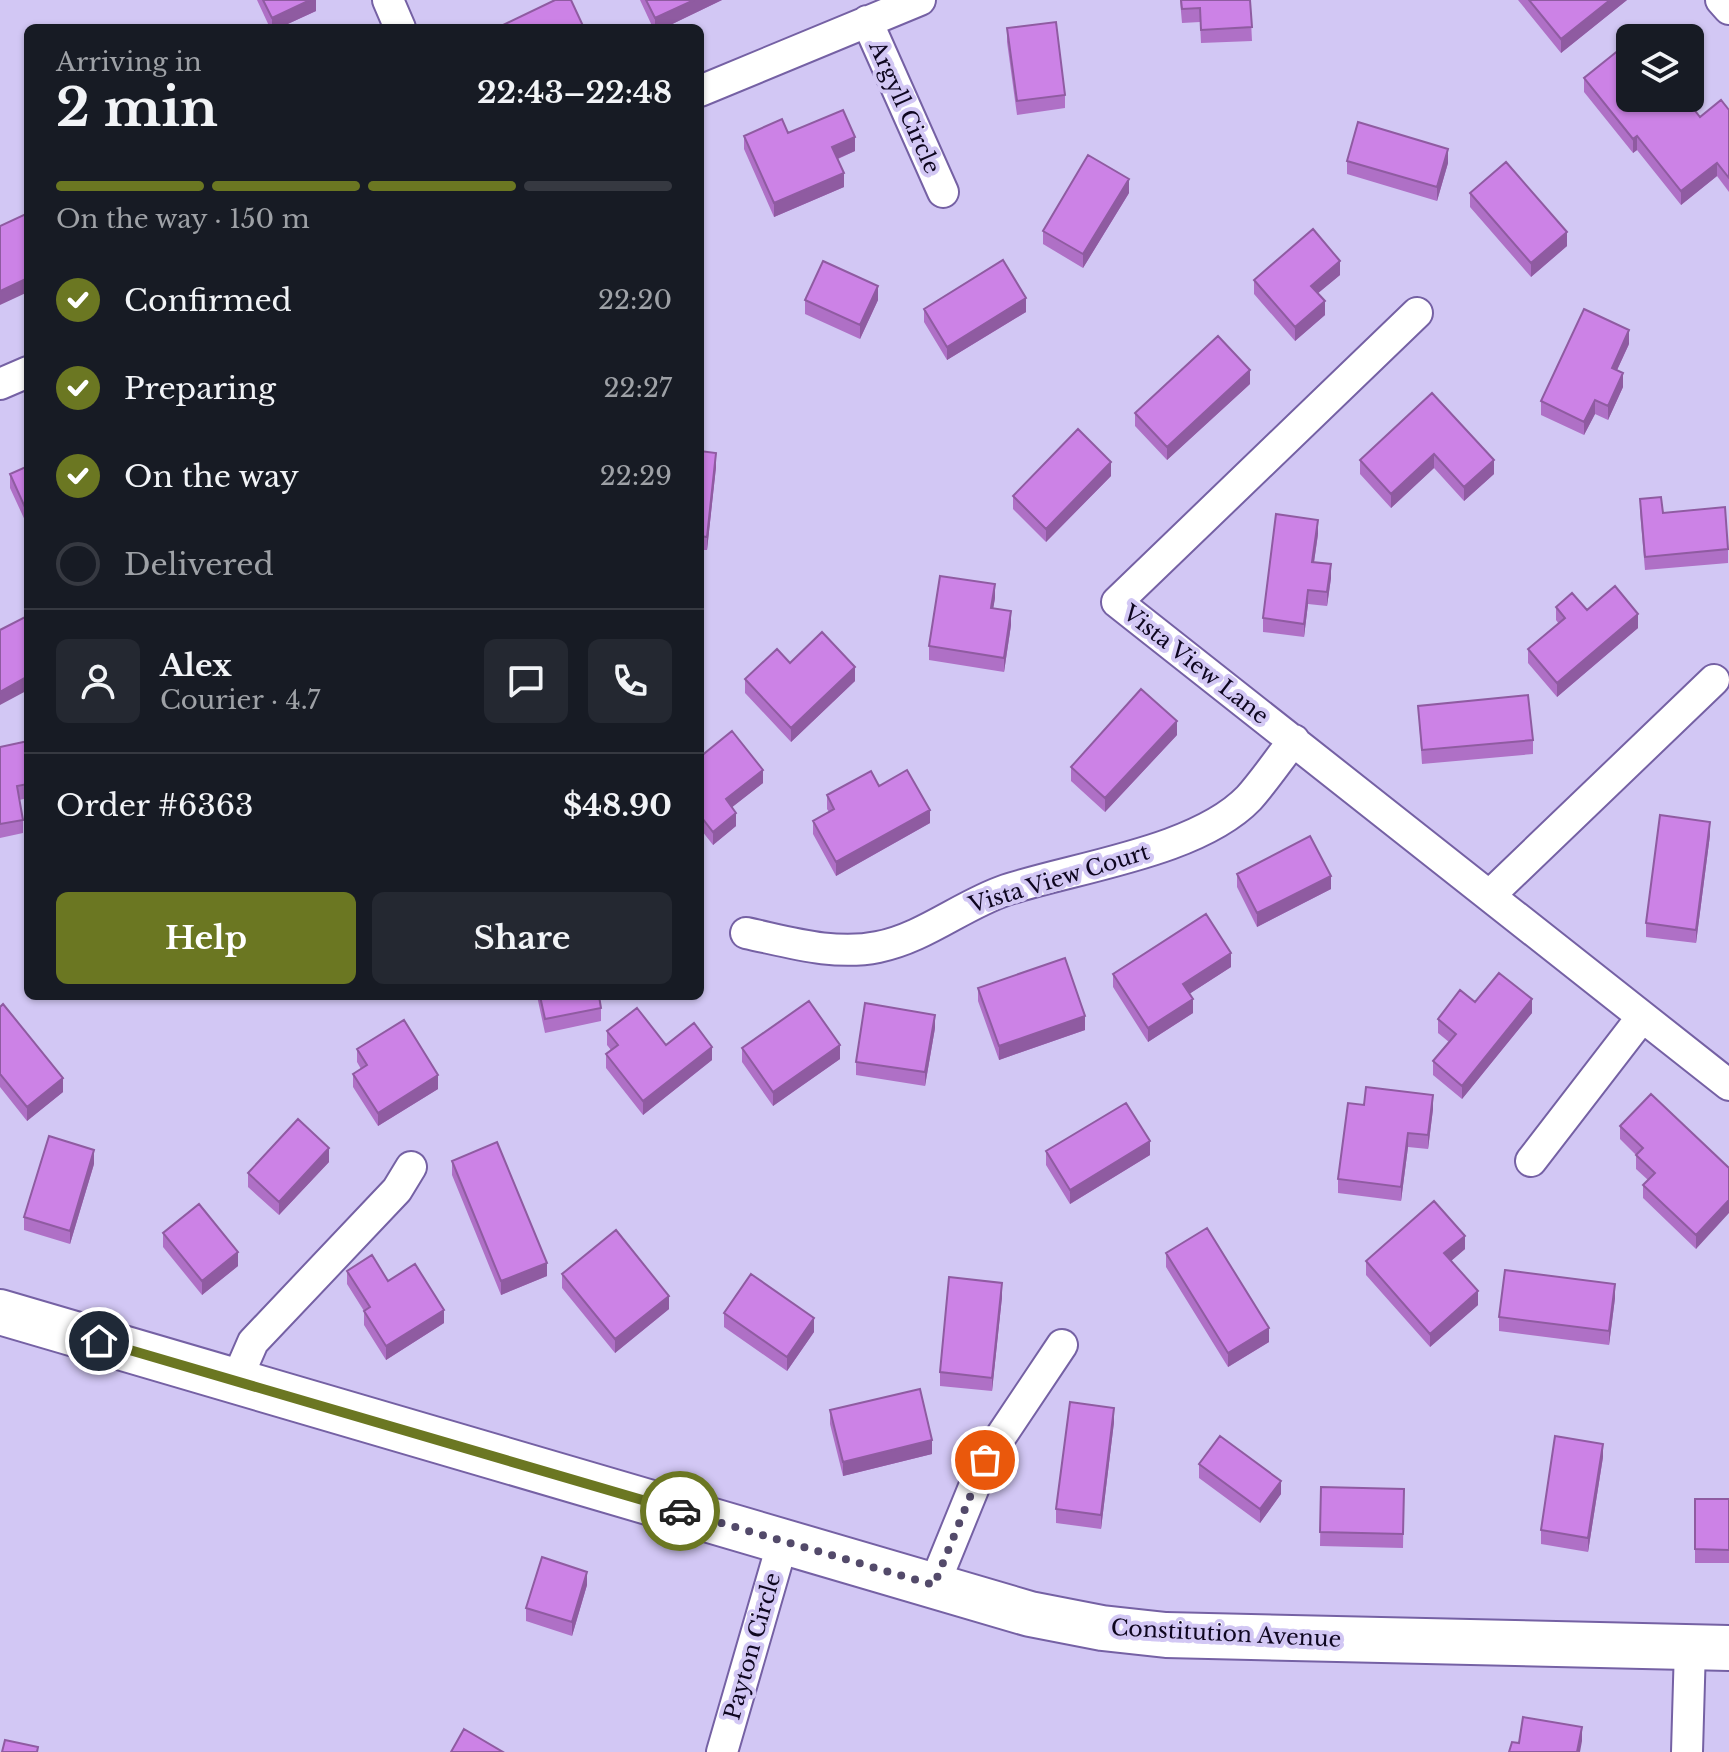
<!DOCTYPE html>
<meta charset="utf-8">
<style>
body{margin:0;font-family:"Libre Baskerville",serif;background:#242831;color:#f1f3f6;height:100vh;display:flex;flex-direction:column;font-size:30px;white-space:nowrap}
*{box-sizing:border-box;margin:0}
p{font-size:26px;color:#9ea1a6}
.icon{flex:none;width:44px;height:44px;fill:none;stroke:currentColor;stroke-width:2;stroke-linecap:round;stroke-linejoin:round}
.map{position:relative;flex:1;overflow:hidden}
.panel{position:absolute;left:24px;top:24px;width:680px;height:976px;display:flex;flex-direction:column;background:#171b24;border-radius:12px;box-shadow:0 2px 6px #0004}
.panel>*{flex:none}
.tools{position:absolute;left:1616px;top:24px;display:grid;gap:16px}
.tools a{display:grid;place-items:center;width:88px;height:88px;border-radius:12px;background:#171b24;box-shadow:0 2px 6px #0004;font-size:40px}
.pin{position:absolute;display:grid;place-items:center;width:68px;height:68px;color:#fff;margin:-34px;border:4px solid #fff;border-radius:50%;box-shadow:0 2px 8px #0007}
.courier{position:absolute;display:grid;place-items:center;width:80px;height:80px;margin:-40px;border:6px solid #6b7722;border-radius:50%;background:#fff;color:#222;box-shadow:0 2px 10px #0007}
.head em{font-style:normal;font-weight:800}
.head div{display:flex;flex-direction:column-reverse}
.head{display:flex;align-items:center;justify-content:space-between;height:136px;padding:0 32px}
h1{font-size:52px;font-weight:800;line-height:60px}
.bar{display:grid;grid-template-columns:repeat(4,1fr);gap:12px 8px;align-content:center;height:96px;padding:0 32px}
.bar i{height:10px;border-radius:6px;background:#363941}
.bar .active{background:#6b7722}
.bar p{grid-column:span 4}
.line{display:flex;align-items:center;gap:20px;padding:0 32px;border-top:2px solid #363941}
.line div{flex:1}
.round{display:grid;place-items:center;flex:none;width:84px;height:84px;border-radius:12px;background:#242831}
ol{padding:0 32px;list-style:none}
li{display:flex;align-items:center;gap:24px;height:88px}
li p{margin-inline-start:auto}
li .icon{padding:8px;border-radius:50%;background:#6b7722;color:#fff;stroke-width:4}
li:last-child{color:#9ea1a6}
li i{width:44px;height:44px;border:4px solid #363941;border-radius:50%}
.action{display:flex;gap:16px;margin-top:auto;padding:16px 32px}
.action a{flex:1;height:92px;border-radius:12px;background:#6b7722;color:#fff;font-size:32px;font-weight:800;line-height:92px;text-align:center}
.action a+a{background:#242831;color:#f1f3f6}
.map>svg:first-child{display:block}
</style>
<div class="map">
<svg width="1729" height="1752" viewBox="0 0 1729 1752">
<rect width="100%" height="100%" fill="#d2c7f4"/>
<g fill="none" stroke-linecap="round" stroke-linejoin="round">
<defs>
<path id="minor" d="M388 0 400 28
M1721 0 1729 9
M867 21 943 192
M700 91 920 0
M1417 313 1117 602 1729 1085
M0 384 28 372
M1490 895 1714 680
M746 933C789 942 834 956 878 947 924 938 962 905 1006 890 1076 867 1197 852 1249 798 1265 780 1279 759 1294 740
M1531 1161 1642 1017
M236 1381 253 1342 397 1190 411 1167
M934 1585 985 1460 1062 1345
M722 1752 783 1541
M1687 1752 1690 1647"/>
<path id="primary" d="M0 1312 1030 1614 1102 1628 1166 1635 1729 1648"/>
</defs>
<use href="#minor" stroke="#7561a4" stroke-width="34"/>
<use href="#primary" stroke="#7561a4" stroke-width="48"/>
<use href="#minor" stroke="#fff" stroke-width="30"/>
<use href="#primary" stroke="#fff" stroke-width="44"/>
</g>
<path fill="#af70c6" d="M257 0H316V11L279 28H270Z
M640 0H722L664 28H653Z
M1180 0H1250L1252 41 1201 43 1200 22 1182 23Z
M1518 0H1627L1561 53Z
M1007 28 1065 95V108L1017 115 1007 42Z
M1584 78 1700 117 1729 110V192L1717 176 1681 205 1637 150 1633 153 1584 92Z
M788 133 855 151 838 159 844 187 774 217 744 149V136Z
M1347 161 1448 163 1437 201 1347 174Z
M1129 193 1083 268 1043 244V231Z
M1470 193 1567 246 1531 277 1470 207Z
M1340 275 1318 293 1325 315 1295 341 1254 294V280Z
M805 300H878L860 339 805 314Z
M924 309 1026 312 947 360 924 322Z
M1629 344 1617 370 1623 387 1608 420 1595 414 1584 435 1541 415V401Z
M1250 384 1167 460 1135 426V413Z
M1432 393 1494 474 1464 501 1434 468 1391 508 1360 474V460Z
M700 451 716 467 707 550H700Z
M28 466V527L10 488V474Z
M1111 476 1046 542 1013 509V496Z
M1640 499 1663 513 1728 549V563L1645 570 1640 512Z
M1318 534 1314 562 1331 578 1327 606 1308 604 1304 637 1263 632V618Z
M995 598 993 608 1011 625 1004 672 929 660V646Z
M1556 607 1638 628 1557 697 1528 663V649L1559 624 1556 620Z
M790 663 855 681 791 742 745 693V679Z
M1418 706 1533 740V754L1422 764Z
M1177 735 1105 812 1071 781V767Z
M28 741V798L19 800 23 820V833L0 838V747Z
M700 757 763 783 732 807 736 826 713 845 702 831 700 833Z
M879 786 930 823 836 876 813 834V821L829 812 827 809V795Z
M1710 835 1696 943 1646 937V923Z
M1237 874 1331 889 1257 927 1237 887Z
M1231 967 1189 994 1193 1013 1148 1042 1113 987V974Z
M978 988 1085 1030 999 1060 978 1001Z
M537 996H599L601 1008V1021L545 1033Z
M1475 1002 1532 1013 1462 1099 1433 1075V1061L1449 1042 1438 1033V1019Z
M0 1007 63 1092 27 1121 0 1087Z
M935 1028 925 1086 856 1075V1062Z
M607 1031 666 1045 712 1060 643 1115 606 1068V1054L611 1050 607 1045Z
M742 1048 840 1059 773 1106 742 1062Z
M357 1049 438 1089 378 1126 353 1087V1074L361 1069 357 1062Z
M1364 1105 1433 1109 1428 1149 1408 1147 1401 1201 1338 1193V1179Z
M1620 1126 1729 1168 1696 1249 1643 1198V1185L1648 1180 1636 1169V1155L1620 1139Z
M1046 1151 1150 1155 1070 1204 1046 1165Z
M452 1161 547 1276 501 1295 452 1175Z
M329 1162 279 1215 248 1187V1173Z
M94 1164 70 1244 24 1230V1217Z
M163 1233 238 1266 202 1295 163 1247Z
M1465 1249 1451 1261 1478 1305 1430 1347 1366 1275V1261Z
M1166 1253 1269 1342 1228 1367 1166 1267Z
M347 1271 444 1323 386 1360 364 1325V1311L347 1284Z
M562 1274 669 1309 615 1353 562 1288Z
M1002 1297 992 1391 940 1386V1372Z
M1615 1298 1609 1345 1499 1331V1317Z
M724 1313 814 1332 787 1371 724 1327Z
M830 1410 932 1454 843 1476 830 1424Z
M1114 1422 1101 1529 1056 1523V1509Z
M1603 1457 1588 1552 1541 1544V1530Z
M1199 1464 1281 1494 1260 1523 1199 1478Z
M1321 1487 1404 1489 1403 1548 1320 1546Z
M1695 1499H1729V1563H1695Z
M587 1585 572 1636 526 1621V1608Z"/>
<path fill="#8f5ba1" d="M310 0H316V11L279 28H272V18Z
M694 0H722L664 28H655V18Z
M1610 0H1627L1561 53V39Z
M1637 136V150L1633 153V139Z
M855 137V151L832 161V147Z
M1448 149V163L1437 201V187Z
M1717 163V176L1681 205V191Z
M844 173V187L774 217V203Z
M1129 179V193L1083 268V254Z
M1567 232V246L1531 277V263Z
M1340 261V275L1311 299V286Z
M28 278V292L0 305V291Z
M878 286V300L860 339V325Z
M1026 298V312L947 360V347Z
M1325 301V315L1295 341V327Z
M1629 330V344L1612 381V368Z
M1250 370V384L1167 460V447Z
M1623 373V387L1608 420V406Z
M1595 400V414L1584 435V422Z
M716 453V467L707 550V537Z
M1434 454V468L1391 508V494Z
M1494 460V474L1464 501V487Z
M1111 462V476L1046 542V529Z
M1318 520V534L1312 576V562Z
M1331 564V578L1327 606V592Z
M995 584V598L991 622V608Z
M1308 590V604L1304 637V624Z
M1011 611V625L1004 672V658Z
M1638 614V628L1557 697V683Z
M855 667V681L791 742V728Z
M28 676V690L0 705V692Z
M1177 721V735L1105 812V798Z
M763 770V783L726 812V799Z
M930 810V823L836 876V862Z
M736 813V826L713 845V832Z
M702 818V831L700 833V819Z
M1710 822V835L1696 943V930Z
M1331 876V889L1257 927V913Z
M1231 953V967L1183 998V984Z
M1193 999V1013L1148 1042V1028Z
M1532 999V1013L1462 1099V1086Z
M935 1015V1028L925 1086V1072Z
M1085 1016V1030L999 1060V1046Z
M840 1045V1059L773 1106V1092Z
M712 1047V1060L643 1115V1101Z
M438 1075V1089L378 1126V1113Z
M63 1078V1092L27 1121V1107Z
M1433 1095V1109L1428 1149V1135Z
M1408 1133V1147L1401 1201V1187Z
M1150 1141V1155L1070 1204V1190Z
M329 1148V1162L279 1215V1202Z
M94 1150V1164L70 1244V1231Z
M1729 1200V1213L1696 1249V1235Z
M1465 1236V1249L1444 1267V1253Z
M238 1252V1266L202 1295V1281Z
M547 1263V1276L501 1295V1281Z
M1002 1283V1297L992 1391V1378Z
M1615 1284V1298L1609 1345V1331Z
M1478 1291V1305L1430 1347V1334Z
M669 1296V1309L615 1353V1339Z
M444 1310V1323L386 1360V1346Z
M814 1318V1332L787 1371V1357Z
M1269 1328V1342L1228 1367V1353Z
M1114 1408V1422L1101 1529V1515Z
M932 1440V1454L843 1476V1462Z
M1603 1444V1457L1588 1552V1538Z
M1281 1481V1494L1260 1523V1509Z
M587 1572V1585L572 1636V1622Z
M1582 1727V1741L1580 1752H1577Z"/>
<path fill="#cc82e6" stroke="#8f5ba1" stroke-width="2" d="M263 0H310L272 18Z
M555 0H571L584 28H497Z
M646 0H694L655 18Z
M1181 0H1250L1252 27 1201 30 1200 8 1182 9Z
M1529 0H1610L1561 39Z
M1056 22 1065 95 1017 101 1007 28Z
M1630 41V98H1685L1700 117 1721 100 1729 110V178L1717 163 1681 191 1637 136 1633 139 1584 78Z
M843 110 855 137 832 147 844 173 774 203 744 136 782 119 788 133Z
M1358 122 1448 149 1437 187 1347 161Z
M1088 155 1129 179 1083 254 1043 231Z
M1506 162 1567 232 1531 263 1470 193Z
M28 213V278L0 291V226Z
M1313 229 1340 261 1311 286 1325 301 1295 327 1254 280Z
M1003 260 1026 298 947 347 924 309Z
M823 261 878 286 860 325 805 300Z
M1584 309 1629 330 1612 368 1623 373 1608 406 1595 400 1584 422 1541 401Z
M1218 336 1250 370 1167 447 1135 413Z
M1432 393 1494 460 1464 487 1434 454 1391 494 1360 460Z
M1078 429 1111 462 1046 529 1013 496Z
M700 451 716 453 707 537 700 536Z
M28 466V514L10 474Z
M1661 497 1663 513 1725 507 1728 549 1645 557 1640 499Z
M1276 514 1318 520 1312 562 1331 564 1327 592 1308 590 1304 624 1263 618Z
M940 576 995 584 991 608 1011 611 1004 658 929 646Z
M1615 586 1638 614 1557 683 1528 649 1565 618 1556 607 1572 593 1587 610Z
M27 616 28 618V676L0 692V630Z
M822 632 855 667 791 728 745 679 777 649 790 663Z
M1141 689 1177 721 1105 798 1071 767Z
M1528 695 1533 740 1422 750 1418 706Z
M732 731 763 770 726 799 736 813 713 832 702 818 700 819V757Z
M28 741V784L17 786 23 820 0 824V747Z
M907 770 930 810 836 862 813 821 834 809 827 795 871 771 879 786Z
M1660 815 1710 822 1696 930 1646 923Z
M1310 836 1331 876 1257 913 1237 874Z
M1206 914 1231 953 1183 984 1193 999 1148 1028 1113 974Z
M1065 958 1085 1016 999 1046 978 988Z
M1499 973 1532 999 1462 1086 1433 1061 1456 1034 1438 1019 1460 990 1475 1002Z
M540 996H599L601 1008 545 1019Z
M809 1001 840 1045 773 1092 742 1048Z
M865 1003 935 1015 925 1072 856 1062Z
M3 1004 63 1078 27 1107 0 1074V1007Z
M637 1008 666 1045 694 1023 712 1047 643 1101 606 1054 618 1045 607 1031Z
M404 1020 438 1075 378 1113 353 1074 367 1065 357 1049Z
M1366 1087 1433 1095 1428 1135 1408 1133 1401 1187 1338 1179 1348 1103 1364 1105Z
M1651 1094 1729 1168V1200L1696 1235 1643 1185 1655 1173 1636 1155 1643 1148 1620 1126Z
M1126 1103 1150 1141 1070 1190 1046 1151Z
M298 1119 329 1148 279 1202 248 1173Z
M49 1136 94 1150 70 1231 24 1217Z
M497 1142 547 1263 501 1281 452 1161Z
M1434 1201 1465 1236 1444 1253 1478 1291 1430 1334 1366 1261Z
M199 1204 238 1252 202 1281 163 1233Z
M1207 1228 1269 1328 1228 1353 1166 1253Z
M616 1230 669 1296 615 1339 562 1274Z
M372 1255 388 1281 415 1264 444 1310 386 1346 364 1311 370 1307 347 1271Z
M1505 1270 1615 1284 1609 1331 1499 1317Z
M751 1274 814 1318 787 1357 724 1313Z
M949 1277 1002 1283 992 1378 940 1372Z
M920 1389 932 1440 843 1462 830 1410Z
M1070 1402 1114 1408 1101 1515 1056 1509Z
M1220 1436 1281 1481 1260 1509 1199 1464Z
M1555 1436 1603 1444 1588 1538 1541 1530Z
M1321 1487 1404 1489 1403 1534 1320 1532Z
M1695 1499H1729V1550L1695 1549Z
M542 1557 587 1572 572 1622 526 1608Z
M1523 1717 1582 1727 1577 1752H1509L1512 1742 1519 1743Z
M464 1729 503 1752H451Z
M5 1740 38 1747 37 1752H2Z"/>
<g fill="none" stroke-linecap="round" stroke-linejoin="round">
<path stroke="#534a6a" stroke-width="8" stroke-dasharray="0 14.4" d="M680 1511 934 1585 985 1460"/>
<path stroke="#6b7722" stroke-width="10" d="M99 1341 680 1511"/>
</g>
<g text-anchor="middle" stroke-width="8" stroke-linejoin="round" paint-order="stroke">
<g font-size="22" fill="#0e061f" stroke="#d2c7f4">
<text transform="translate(905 107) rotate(66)" y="8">Argyll Circle</text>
<text transform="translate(1196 664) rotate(38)" y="8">Vista View Lane</text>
<text transform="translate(1059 878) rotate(-17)" y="8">Vista View Court</text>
<text transform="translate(1226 1633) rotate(3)" y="8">Constitution Avenue</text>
<text transform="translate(752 1646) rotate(-74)" y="8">Payton Circle</text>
</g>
</g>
</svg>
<div class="tools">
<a><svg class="icon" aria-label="layers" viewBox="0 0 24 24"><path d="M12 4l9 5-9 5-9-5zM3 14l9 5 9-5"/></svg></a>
</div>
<div class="pin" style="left:985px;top:1460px;background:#ea580c"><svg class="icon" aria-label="bag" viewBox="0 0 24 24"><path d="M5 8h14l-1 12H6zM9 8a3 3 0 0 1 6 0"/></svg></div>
<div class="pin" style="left:99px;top:1341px;background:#1f2937"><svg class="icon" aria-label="home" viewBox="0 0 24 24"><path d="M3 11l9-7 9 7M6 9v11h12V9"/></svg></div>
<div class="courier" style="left:680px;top:1511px"><svg class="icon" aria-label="car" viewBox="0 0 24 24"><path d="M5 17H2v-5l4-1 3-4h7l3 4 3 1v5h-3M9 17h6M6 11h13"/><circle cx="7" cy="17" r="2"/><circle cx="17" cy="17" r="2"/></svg></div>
<section class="panel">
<div class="head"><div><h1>2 min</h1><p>Arriving in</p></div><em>22:43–22:48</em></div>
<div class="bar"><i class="active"></i><i class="active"></i><i class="active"></i><i></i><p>On the way · 150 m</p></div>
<ol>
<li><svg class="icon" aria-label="check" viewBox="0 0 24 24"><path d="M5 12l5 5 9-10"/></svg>Confirmed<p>22:20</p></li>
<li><svg class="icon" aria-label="check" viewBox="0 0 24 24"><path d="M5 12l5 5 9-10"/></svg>Preparing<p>22:27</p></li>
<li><svg class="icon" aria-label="check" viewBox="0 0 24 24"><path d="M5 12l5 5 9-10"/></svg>On the way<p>22:29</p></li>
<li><i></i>Delivered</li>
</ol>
<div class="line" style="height:144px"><a class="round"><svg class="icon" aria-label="person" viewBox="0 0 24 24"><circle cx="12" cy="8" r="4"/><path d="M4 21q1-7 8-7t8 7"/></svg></a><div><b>Alex</b><p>Courier · 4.7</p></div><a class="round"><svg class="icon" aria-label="chat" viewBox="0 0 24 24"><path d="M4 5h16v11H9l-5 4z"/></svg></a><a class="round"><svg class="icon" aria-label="phone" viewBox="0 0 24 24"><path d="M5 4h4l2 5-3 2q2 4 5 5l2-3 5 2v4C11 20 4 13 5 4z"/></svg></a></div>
<div class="line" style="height:104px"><div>Order #6363</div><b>$48.90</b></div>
<div class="action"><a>Help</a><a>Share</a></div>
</section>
</div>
